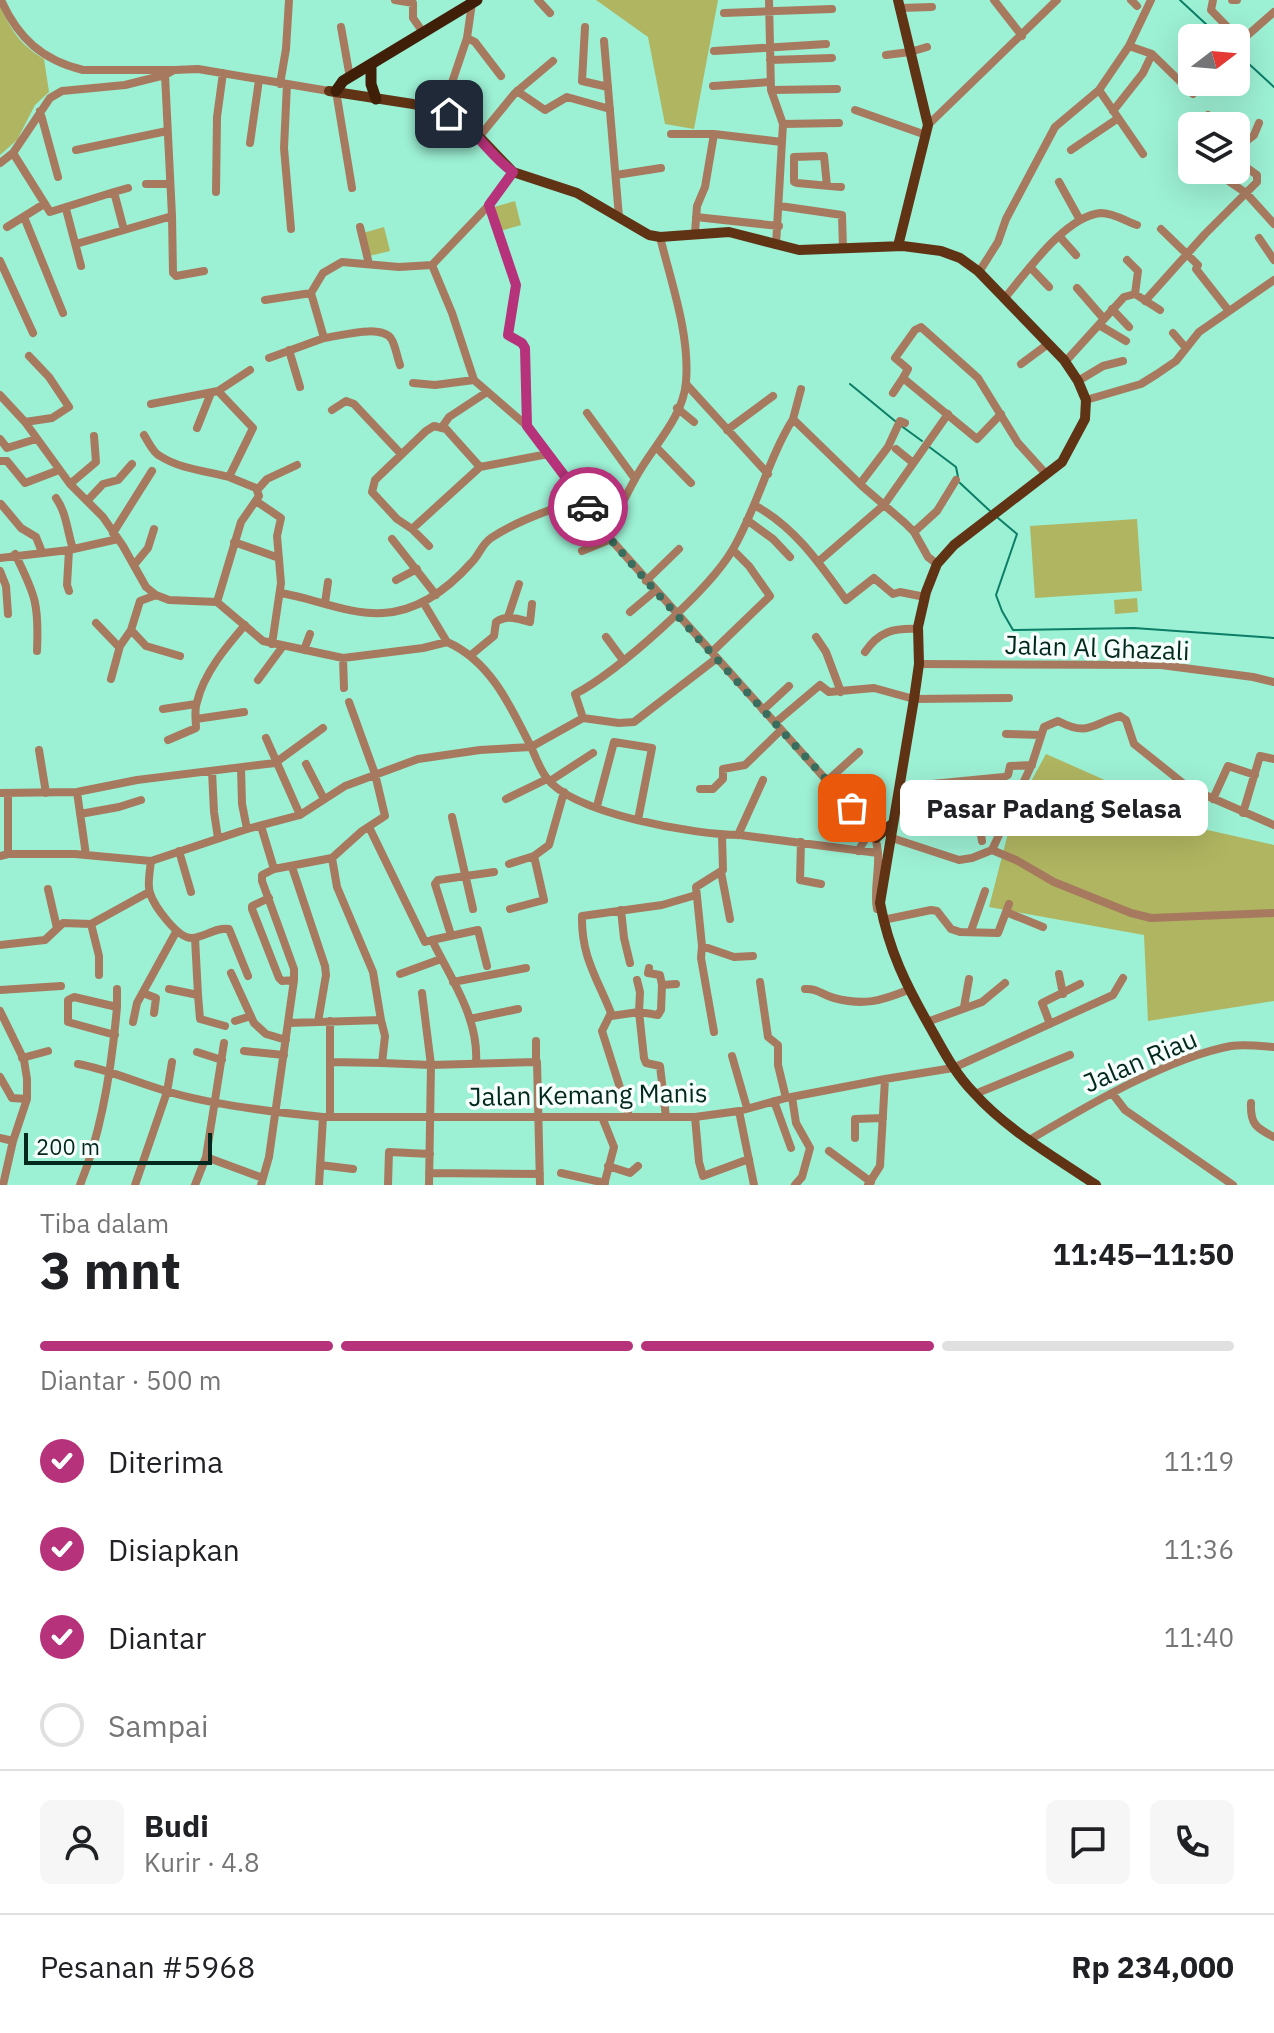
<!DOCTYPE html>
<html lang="id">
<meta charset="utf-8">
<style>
body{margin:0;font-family:"IBM Plex Sans",sans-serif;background:#f6f6f6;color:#202124;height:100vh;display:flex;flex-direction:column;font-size:30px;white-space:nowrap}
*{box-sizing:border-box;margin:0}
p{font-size:26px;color:#757577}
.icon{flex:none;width:44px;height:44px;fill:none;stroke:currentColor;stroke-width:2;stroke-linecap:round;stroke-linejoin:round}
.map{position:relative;height:1185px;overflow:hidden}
.side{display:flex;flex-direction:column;background:#fff;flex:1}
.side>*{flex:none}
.needle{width:52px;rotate:74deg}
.controls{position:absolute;left:1178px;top:24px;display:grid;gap:16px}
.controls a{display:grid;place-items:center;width:72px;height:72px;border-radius:12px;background:#fff;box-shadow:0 8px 32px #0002;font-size:40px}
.scale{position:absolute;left:24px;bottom:20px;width:188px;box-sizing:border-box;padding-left:8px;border:4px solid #03281e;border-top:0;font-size:22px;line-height:28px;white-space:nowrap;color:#03281e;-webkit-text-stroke:6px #f7fffc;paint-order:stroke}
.pin{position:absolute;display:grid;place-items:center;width:68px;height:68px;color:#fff;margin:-34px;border-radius:16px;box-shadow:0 4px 12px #0006}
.courier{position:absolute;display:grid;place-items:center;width:80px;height:80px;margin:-40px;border:6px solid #b6327a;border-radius:50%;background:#fff;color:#222;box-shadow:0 2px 10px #0007}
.bubble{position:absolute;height:56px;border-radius:12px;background:#fff;box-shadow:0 8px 32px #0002;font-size:26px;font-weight:800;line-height:56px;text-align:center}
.head em{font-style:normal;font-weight:800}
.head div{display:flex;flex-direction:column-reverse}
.head{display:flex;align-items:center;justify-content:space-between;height:136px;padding:0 40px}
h1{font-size:52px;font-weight:800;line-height:60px}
.bar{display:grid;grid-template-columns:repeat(4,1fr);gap:12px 8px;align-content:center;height:96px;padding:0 40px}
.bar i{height:10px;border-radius:6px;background:#e0e0e0}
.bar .active{background:#b6327a}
.bar p{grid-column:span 4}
.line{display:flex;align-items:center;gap:20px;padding:0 40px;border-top:2px solid #e0e0e0}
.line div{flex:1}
.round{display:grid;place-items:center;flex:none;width:84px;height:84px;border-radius:12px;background:#f6f6f6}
ol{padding:0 40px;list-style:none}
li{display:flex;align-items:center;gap:24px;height:88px}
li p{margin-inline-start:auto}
li .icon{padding:8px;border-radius:50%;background:#b6327a;color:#fff;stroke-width:4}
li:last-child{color:#757577}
li i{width:44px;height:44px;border:4px solid #e0e0e0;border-radius:50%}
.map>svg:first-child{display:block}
</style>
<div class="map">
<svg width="1274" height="1185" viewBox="0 0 1274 1185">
<rect width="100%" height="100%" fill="#9cf0d4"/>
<path fill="#b0b561" d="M596 0H718L694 129 665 124 648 37Z
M0 7C13 32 19 44 44 59L49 92 35 105 17 140 0 155Z
M515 201 521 225 500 231 494 207Z
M384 227 390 251 369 256 363 233Z
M1137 519 1142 591 1035 598 1030 526Z
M1137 598 1138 612 1115 614 1114 600Z
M1046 754 1107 781 1181 824 1274 845V1001L1148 1021 1144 935 989 907 1013 814Z"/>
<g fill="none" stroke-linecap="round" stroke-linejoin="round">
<path stroke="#0b7e65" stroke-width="2" d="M1180 0 1221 38
M1236 52 1274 87
M850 384 895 421
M900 425 922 441
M928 446 956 467 958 477
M960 483 990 511
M998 518 1017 534 996 595 1002 611 1013 630 1134 628 1274 638"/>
<path stroke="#a77a5f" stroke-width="8" d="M1 0C18 38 42 60 83 70H172
M395 0 413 3V18L420 28
M538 0 550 13
M769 0 771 90 783 124 776 245
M994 0 1022 36
M1131 0 1137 6
M1213 0 1211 10 1241 41 1274 12
M1232 0H1237
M899 8 932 7
M724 13 832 9
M341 27 349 72
M585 27 582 81 608 87
M467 38 475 42 501 76
M604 41 619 217
M1129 46 1152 54 1193 94
M714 51 826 44
M886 55 910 52 927 47
M770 60 832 58
M165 75 172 216 173 273 176 276 204 271
M280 84 286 49 289 0
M287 84 284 148 291 229
M713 86 770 82
M771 90 837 89
M336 91 352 188
M517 91 545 110 567 97 610 109
M855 110 926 135
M40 111 58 177
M1113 111 1143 73 1152 54
M442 112 467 38 472 3
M1208 115 1218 126
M783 124 839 123
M928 125 1057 0
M671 134H714L782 142
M479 137 515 93 553 61
M250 143 259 80
M1236 149 1254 135 1259 123
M76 150 167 131
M1071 150 1117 119
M13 153 50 212 114 192 124 230
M1143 154 1099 90 1129 46 1151 0
M0 163 13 153 50 98 62 91 125 85 165 75 174 70 198 69 329 91
M1214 171 1246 193 1274 224
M616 175 661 168
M1059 182 1080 220
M146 184H170
M827 186 824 156 794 157V182L797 183 841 187
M114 192 128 188
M216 192 217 117 223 73
M489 205 516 285 508 335 522 343 525 348 527 426
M780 206 842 215 843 249
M66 209 81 266
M24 217 63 313
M696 217 779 226
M7 227 44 204
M360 227 369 264
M1161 229 1198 265 1196 269 1229 311
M695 233 697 206 705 187 714 134
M660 237C671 282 690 334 686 382 683 419 651 448 635 479 625 497 616 516 606 534L871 830C886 853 872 884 877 909
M1060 237 1076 255
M1259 238 1274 260
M76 244 172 216
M1127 260 1138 271 1135 294
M0 261 33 333
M432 265 452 313 474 380 527 426 606 534
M1030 267 1049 287
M979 272 998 242 1006 219 1055 127 1099 90
M1077 288 1104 319
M1004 299C1026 273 1065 216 1101 213 1113 213 1126 221 1137 225
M265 300 311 293
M1145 301 1205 234 1257 182V175L1236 160
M1112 309 1129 327
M1099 325 1126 341
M1173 333 1186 348
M324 338C340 336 383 323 392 340 396 348 397 357 400 365
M289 350 300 387
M29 356 49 377 69 407 52 418 25 422 70 484 103 517 123 546 146 587 156 595 169 600 217 602 263 641 343 658 423 648 447 642C491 661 512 709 532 749 536 758 540 769 546 777 572 814 696 835 740 835L878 853
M269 358 324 338 311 293 323 273 342 262 399 267 432 265 489 205 513 172
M1065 362 1124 297 1135 294 1160 310
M1021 364 1048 344
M903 378 908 369 895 358 915 330 921 327 978 378 1018 443 1046 474
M1078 381 1103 366 1123 361
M413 383 435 385 474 380
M686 384 768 474
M218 391 250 370
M893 393 903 378 977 439 1001 414
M0 395 25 422
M1086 400 1141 384 1157 374 1176 361 1199 332 1274 280
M151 404 218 391 253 428 229 477 256 488 259 496 241 522 217 602
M677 408 694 422
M332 410 346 401 354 404 401 454
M587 413 635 479
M793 419 801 389
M442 427 449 417 487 392
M197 428 211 393
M727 430 773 396
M144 435C148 441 153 453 160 456 180 469 206 471 229 477
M0 439 7 448 36 439
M657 448 691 483
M896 449 912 462
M0 461H7L25 483 59 470
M480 467 446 429 434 426 426 431 375 480 372 492 397 519 412 529 480 467 548 454
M70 484 96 462 94 436
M860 484 888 447 900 421 905 423
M258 489 267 479 297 465
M56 498C67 514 67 531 73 549
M87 501 103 484 118 480 132 464
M256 501 281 518 277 536 281 583 272 644
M1 504 21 528 36 537 42 552
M754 505C794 526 820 564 846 600L874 578 893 594 900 592 925 597
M747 520 773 539 790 557
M412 529 429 546
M914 532 937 511 956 480
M113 533 152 471
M392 539 436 595
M234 542 279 558
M582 551 611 539
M15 554C36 596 39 605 37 651
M0 558 69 550 118 539
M818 562 884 505 948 414
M134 565 148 548 154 529
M0 571 6 586 8 614
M396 580 417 569
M646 581 679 549
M69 591 67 585 69 550
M280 593C314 598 348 615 383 613 419 611 449 588 472 562 479 555 482 544 491 538 518 520 551 510 581 498
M156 595 140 601 131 630 146 646 180 656
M423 602 447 642
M325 603 328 582
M630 612 655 591
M508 617 519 584
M96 623 119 647
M606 637 623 660
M816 637 826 652 841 692
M304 650 310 634
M712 652 770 596 749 566 733 550
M865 652C879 631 894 628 918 629
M471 655 494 636 496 622C507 614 518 619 530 622L532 604
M343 658 344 688
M919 664 1161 665 1253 677 1274 682
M111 679 120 646 131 630
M258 680 283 646
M163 709 196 704
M763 710 789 686
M583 718 575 694C616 674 710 589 733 549 757 508 768 459 793 419L862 486 905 523 914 532 928 557 937 564
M196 719 244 712
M775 723 820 685 829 692 874 688 914 699 1009 698
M1006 734 1041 735
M266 738 300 815
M168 740 196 728C196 720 194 710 197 702 204 673 226 647 245 625
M39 750 46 793
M306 764 324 799
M241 768 242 804 247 829
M212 771 214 812 218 838
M550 781 593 753
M827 781 859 752
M972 781 982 841
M901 787 1004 777 1008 775 1010 766 1032 765
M700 789H713L723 779V769L745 765 781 730
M77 792 86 855
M0 793 77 792 137 780 275 763 323 728
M8 794V854
M506 799 547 779
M1213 799 1228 766 1255 775
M597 806 614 742 652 748 638 820
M1243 813 1260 756 1274 759
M80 814 119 807 141 800
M452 817 473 909
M369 827 425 942 432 940C451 979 479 1018 476 1063
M738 835 763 780
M892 838 959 860 972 858 992 850 1032 764 1044 727 1058 721C1089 737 1091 724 1120 716L1126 720 1134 744 1189 788 1274 825
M801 842 800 880 821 884
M992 850 1016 860 1054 882 1131 913 1151 918 1274 913
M179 851 191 892
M858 851 871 830
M0 856 8 854H75L151 861 247 829 300 815 345 786 418 759 480 750 531 747 583 718 619 723 634 722 717 658
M332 858 337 887 373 972 381 1020
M151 861C150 870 147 885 150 893 154 906 178 939 192 938 205 937 216 927 229 929L248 976
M509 864 534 856 549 845 564 792
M292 867 325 966 326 975 318 1022
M274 869 332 858 362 831 385 816 375 774 349 702
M721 872 730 919
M48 889 57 928
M269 898 252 906V909L279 978 282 981 294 980
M510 909 544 900 534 856
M621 910 624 938 630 963
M1006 912 1043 927
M883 920 931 910 937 911 951 929 960 932 998 933 1009 904
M91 924 99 956V975
M971 931 985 891
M451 935 435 884 438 880 494 872
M432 940 478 930 487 966
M0 945 45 940 63 923 91 924 149 892
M702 946 734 957 753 956
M649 968 648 973 660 975 662 985
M231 973 254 1023 266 1034 286 1040
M400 974 441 959
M1059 974 1063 994
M637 980 640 992 639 1012 644 1058 646 1063 660 1066 666 1117
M453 982 526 968
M760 982 768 1037 778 1045V1065L786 1098
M169 989 198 995 195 938
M805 989C818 988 822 995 834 998 864 1006 881 1001 908 990
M0 990 61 986
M143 993 156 998 154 1013
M422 993 431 1065 429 1185
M198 995 200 1019 225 1026
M117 1007V989
M964 1007 969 979
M0 1011 24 1060 27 1079V1099L13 1141 3 1185
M611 1016 639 1012 658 1015 661 1010 662 985 676 984
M470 1019 518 1009
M235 1021 251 1016
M133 1022 137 1003 176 932
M927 1022 982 1002 1005 983
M288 1023 381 1020 385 1036 382 1063 431 1065 537 1062 540 1185
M1050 1024 1042 1003 1080 984
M714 1032 701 958 702 946 696 887 723 870 722 836
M244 1051 284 1055
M197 1052 222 1060
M732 1056 747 1108
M22 1058 48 1051
M330 1062 382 1063
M536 1062V1041
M78 1064C110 1070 135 1082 166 1091 212 1105 275 1112 323 1117H695L739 1111 786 1098 885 1079 953 1068 1113 995 1123 978
M0 1077 12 1098 27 1099
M1112 1093 1125 1110 1233 1185
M975 1094 1070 1055
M792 1097 796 1123 810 1148 802 1177 795 1185
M774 1101 791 1148
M1251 1103C1250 1124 1256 1128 1274 1137
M739 1111 754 1185
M629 1116 602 1031 611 1013C597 978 581 956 582 916L662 905 696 895
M330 1117V1021
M602 1117 614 1147 604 1185
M695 1117 699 1162 703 1176 749 1159
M0 1138 13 1141
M855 1138V1119L883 1118
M1031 1139C1087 1106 1167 1058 1231 1046 1244 1044 1261 1046 1274 1047
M829 1151 871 1182
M206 1157 263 1178
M320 1165 353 1169
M608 1166 630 1173 638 1166
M429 1173 540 1174
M561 1173 605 1183
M388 1184 389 1152 430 1154
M80 1185C102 1131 112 1065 117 1007L74 997 68 1000V1022L115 1035
M135 1185 167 1092 172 1062
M195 1185 206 1157 224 1043
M261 1185 269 1157 294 980V969L262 881V875L274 869 261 826
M319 1185 323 1117
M868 1185 880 1166 885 1079"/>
<path stroke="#603315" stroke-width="10" d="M329 91 413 104 449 114 468 125 513 172 577 193 649 235 660 237 729 232 799 250 903 246 941 251 960 258 978 271 1064 360 1078 381 1086 400 1085 419 1062 462 954 545 937 564 926 592 918 627 919 664 914 699 880 903C889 951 906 985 930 1027 943 1050 955 1074 974 1093 1007 1130 1055 1157 1096 1185
M898 246 928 125 898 0
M876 838 893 823"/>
<path stroke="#401f08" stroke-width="11" d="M371 64V84L376 99
M336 91 343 81 477 0"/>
</g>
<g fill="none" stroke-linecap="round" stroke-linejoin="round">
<path stroke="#396e5e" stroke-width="8" stroke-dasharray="0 14.4" d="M588 507 606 534 655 591 852 808"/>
<path stroke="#b6327a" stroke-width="10" d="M449 114C478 131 488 154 513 172L489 205 516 285 508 335 522 343 525 348 527 426 588 507"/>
</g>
<g text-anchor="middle" stroke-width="7" stroke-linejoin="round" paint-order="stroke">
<g font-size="26" fill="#03281e" stroke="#f7fffc">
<text transform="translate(1097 648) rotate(2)" y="9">Jalan Al Ghazali</text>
<text transform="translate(1140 1061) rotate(-23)" y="9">Jalan Riau</text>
<text transform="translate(588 1095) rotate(-1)" y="9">Jalan Kemang Manis</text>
</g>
</g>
</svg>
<div class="controls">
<a><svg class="needle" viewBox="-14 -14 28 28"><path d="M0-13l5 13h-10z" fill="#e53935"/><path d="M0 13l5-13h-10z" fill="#757577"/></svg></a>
<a><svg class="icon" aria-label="layers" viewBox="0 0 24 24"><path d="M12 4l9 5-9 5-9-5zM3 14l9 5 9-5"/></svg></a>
</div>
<div class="scale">200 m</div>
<div class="pin" style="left:852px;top:808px;background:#ea580c"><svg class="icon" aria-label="bag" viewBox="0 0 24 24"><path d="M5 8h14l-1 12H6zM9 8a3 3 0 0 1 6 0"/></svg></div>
<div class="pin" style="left:449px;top:114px;background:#1f2937"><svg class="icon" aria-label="home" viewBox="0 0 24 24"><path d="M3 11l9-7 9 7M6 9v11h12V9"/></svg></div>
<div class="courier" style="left:588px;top:507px"><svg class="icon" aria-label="car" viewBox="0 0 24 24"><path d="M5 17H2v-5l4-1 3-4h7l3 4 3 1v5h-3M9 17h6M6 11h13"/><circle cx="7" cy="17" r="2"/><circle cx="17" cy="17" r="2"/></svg></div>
<div class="bubble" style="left:900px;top:780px;width:308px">Pasar Padang Selasa</div>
</div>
<section class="side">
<div class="head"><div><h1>3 mnt</h1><p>Tiba dalam</p></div><em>11:45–11:50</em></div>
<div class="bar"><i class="active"></i><i class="active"></i><i class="active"></i><i></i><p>Diantar · 500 m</p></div>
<ol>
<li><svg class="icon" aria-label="check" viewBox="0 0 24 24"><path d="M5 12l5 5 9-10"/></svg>Diterima<p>11:19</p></li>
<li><svg class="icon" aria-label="check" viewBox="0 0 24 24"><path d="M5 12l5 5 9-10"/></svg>Disiapkan<p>11:36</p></li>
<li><svg class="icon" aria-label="check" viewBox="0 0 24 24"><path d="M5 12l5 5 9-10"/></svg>Diantar<p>11:40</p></li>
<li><i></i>Sampai</li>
</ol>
<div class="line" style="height:144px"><a class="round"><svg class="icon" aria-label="person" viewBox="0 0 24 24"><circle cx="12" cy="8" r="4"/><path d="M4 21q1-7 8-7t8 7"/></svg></a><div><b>Budi</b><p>Kurir · 4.8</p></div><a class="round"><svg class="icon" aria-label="chat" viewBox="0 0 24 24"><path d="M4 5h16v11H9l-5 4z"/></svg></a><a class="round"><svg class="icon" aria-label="phone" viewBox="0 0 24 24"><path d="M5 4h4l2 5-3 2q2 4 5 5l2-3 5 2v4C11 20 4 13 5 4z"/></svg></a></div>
<div class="line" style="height:104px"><div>Pesanan #5968</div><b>Rp 234,000</b></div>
</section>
